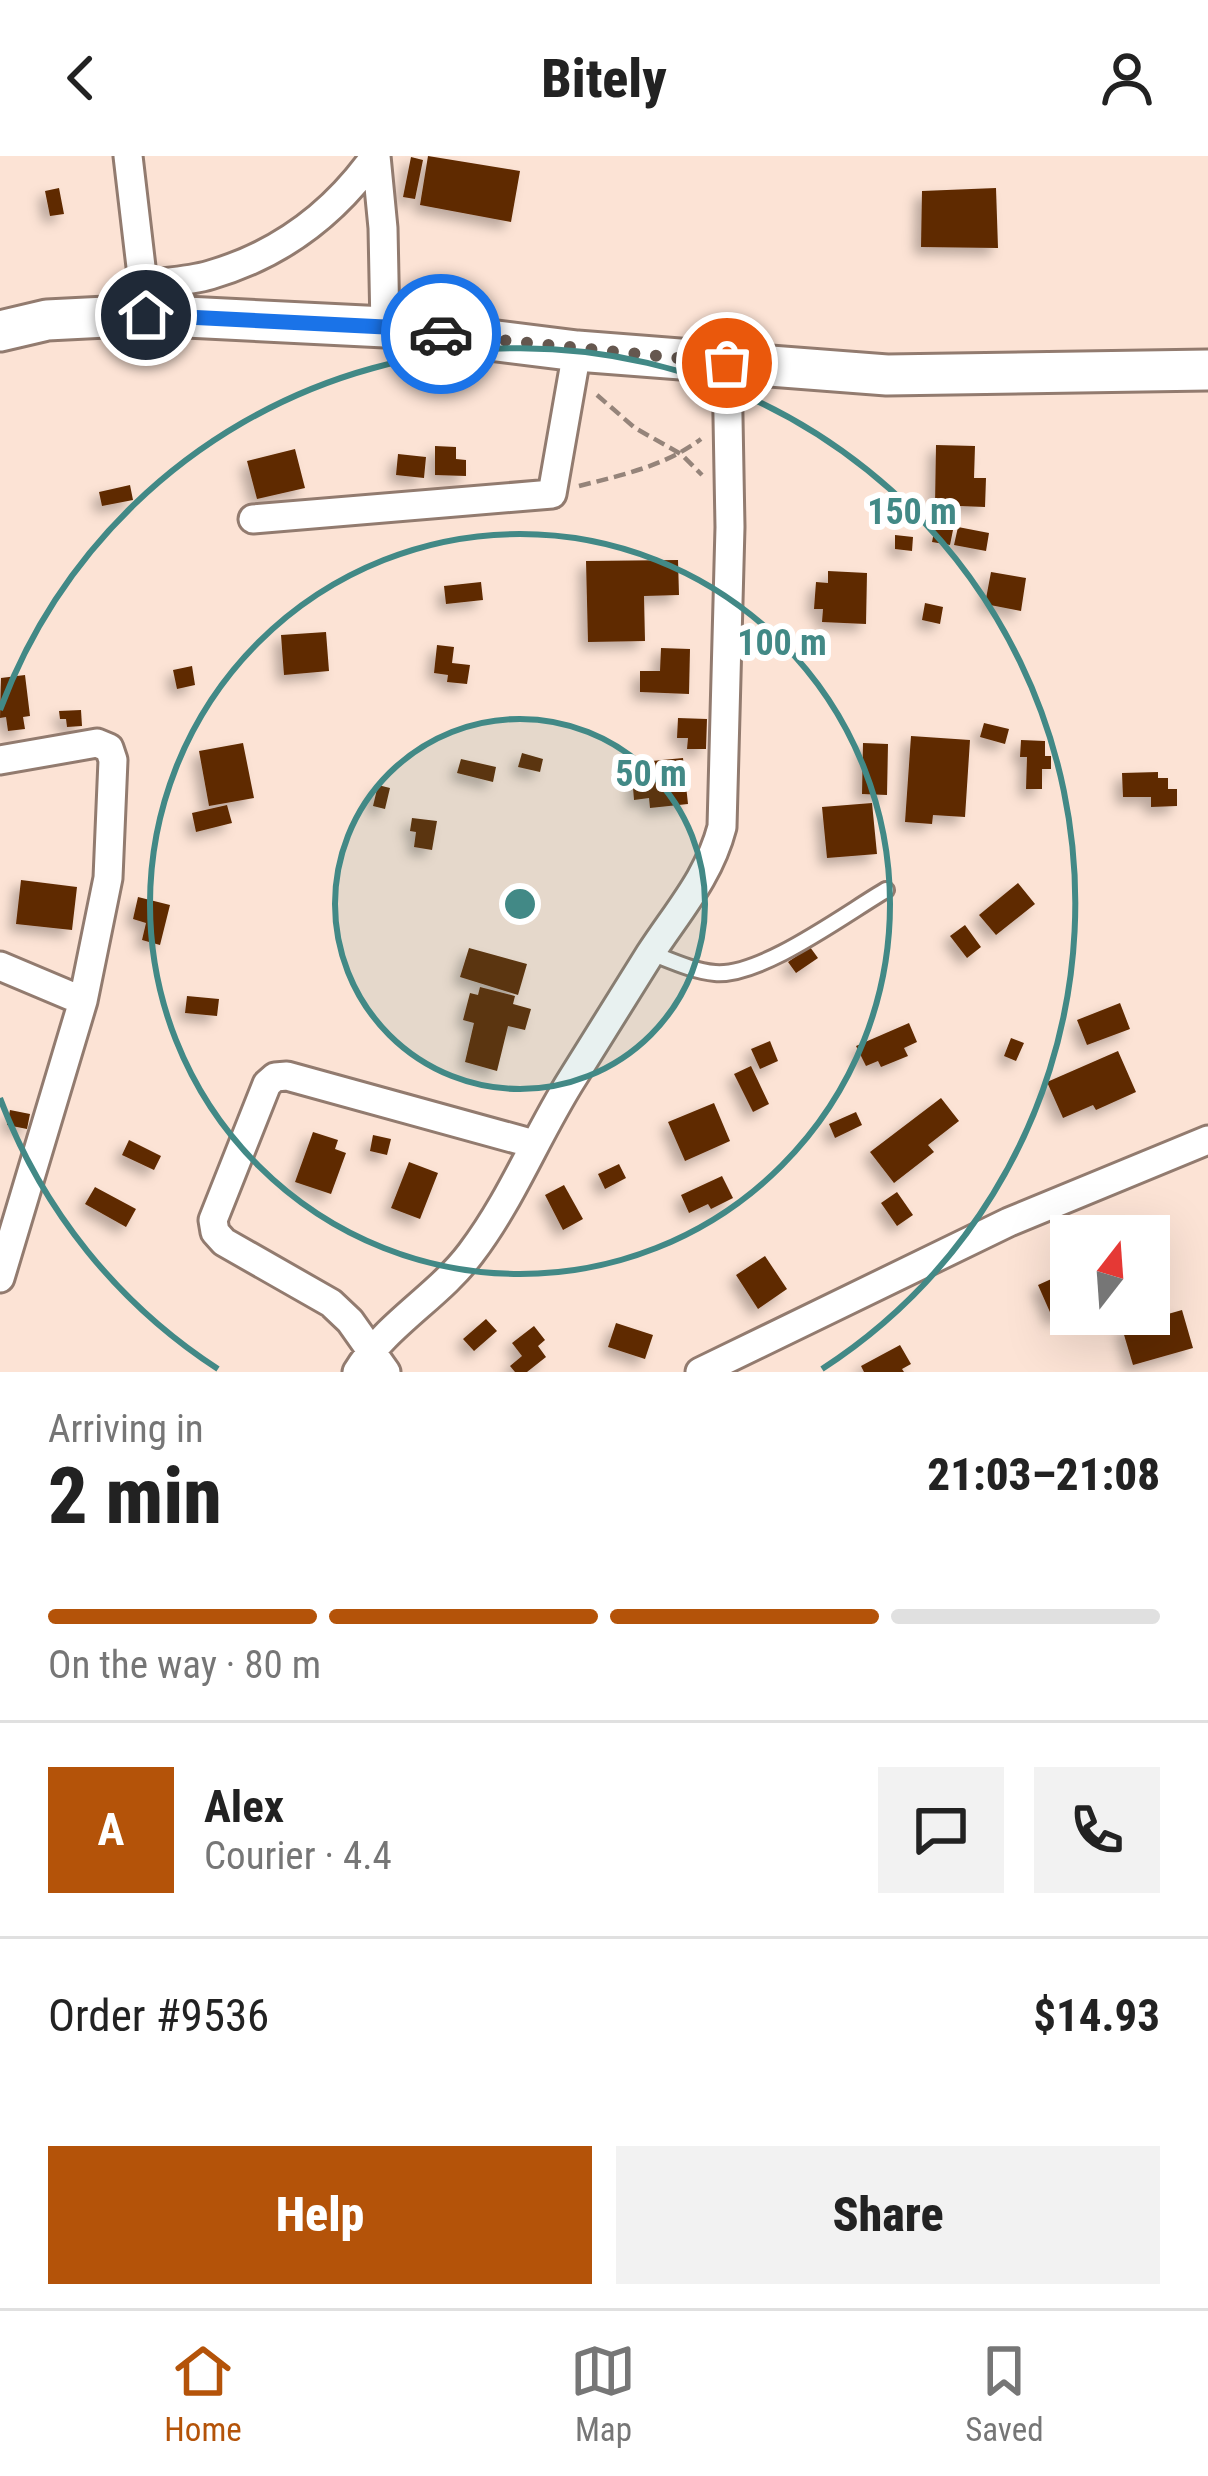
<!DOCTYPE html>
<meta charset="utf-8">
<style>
body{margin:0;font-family:"Roboto Condensed",sans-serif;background:#f2f2f2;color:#222;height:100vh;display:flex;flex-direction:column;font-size:45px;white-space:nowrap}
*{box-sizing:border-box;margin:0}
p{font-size:39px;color:#767676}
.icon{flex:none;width:66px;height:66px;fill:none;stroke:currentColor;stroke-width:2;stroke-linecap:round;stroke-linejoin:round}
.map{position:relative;height:1216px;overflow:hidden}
.drawer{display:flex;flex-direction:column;background:#fff;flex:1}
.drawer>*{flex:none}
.needle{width:78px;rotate:17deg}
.controls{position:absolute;left:1050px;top:1059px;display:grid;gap:24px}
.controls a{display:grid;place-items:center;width:120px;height:120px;border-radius:0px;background:#fff;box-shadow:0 12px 48px #0002;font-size:60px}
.pin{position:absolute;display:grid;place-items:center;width:102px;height:102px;color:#fff;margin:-51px;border:6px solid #fff;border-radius:50%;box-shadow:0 3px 12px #0007}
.courier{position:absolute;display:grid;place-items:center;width:120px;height:120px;margin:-60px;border:9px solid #1a73e8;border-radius:50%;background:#fff;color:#222;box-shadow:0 3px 15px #0007}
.summary em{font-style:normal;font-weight:800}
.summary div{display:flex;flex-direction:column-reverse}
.summary{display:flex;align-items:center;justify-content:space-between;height:204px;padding:0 48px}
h1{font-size:78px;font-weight:800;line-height:90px}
.bar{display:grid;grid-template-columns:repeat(4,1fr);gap:18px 12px;align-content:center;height:144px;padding:0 48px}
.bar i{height:15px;border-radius:9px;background:#e0e0e0}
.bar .current{background:#b45309}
.bar p{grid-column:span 4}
.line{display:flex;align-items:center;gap:30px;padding:0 48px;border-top:3px solid #e0e0e0}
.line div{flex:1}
.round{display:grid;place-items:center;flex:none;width:126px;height:126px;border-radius:0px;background:#f2f2f2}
.primary-button{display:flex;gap:24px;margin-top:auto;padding:24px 48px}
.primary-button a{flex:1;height:138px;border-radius:0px;background:#b45309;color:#fff;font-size:48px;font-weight:800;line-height:138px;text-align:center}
.primary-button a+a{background:#f2f2f2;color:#222}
header{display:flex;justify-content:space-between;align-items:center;height:156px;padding:0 48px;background:#fff;font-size:54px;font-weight:800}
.tabs{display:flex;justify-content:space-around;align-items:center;height:168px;border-top:3px solid #e0e0e0;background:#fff;font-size:33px;color:#767676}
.tabs a{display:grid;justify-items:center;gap:6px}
.tabs .current{color:#b45309}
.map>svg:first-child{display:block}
</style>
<header><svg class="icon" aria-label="back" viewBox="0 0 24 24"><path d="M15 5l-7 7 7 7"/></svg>Bitely<svg class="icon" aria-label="person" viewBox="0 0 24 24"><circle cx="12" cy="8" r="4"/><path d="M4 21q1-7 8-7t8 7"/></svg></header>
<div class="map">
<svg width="1208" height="1216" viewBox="0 0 1208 1216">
<defs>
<filter id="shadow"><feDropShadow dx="-7" dy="7" stdDeviation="6" flood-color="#0004"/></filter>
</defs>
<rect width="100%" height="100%" fill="#fce3d5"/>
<path fill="#5f2a01" filter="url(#shadow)" d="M428 0 520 15 511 66 420 49Z
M411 1 423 4 415 43 403 41Z
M59 32 64 58 50 60 45 35Z
M996 32 998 92 921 91 922 35Z
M936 289 975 290 974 322H986L985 351 935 349Z
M435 290 456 291V303L466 304V320L435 319Z
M295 293 305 332 257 343 247 305Z
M398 298 426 301 424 322 396 319Z
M130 329 133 344 102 350 99 336Z
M935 371 953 374 950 389 932 386Z
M958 371 989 377 986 395 954 389Z
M895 379 913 381 912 395 895 393Z
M678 404 679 439 644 440 645 485 588 486 586 405Z
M828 415 867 417 866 468 822 466 823 453H814L816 426 828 427Z
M991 416 1026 422 1021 455 985 448Z
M481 426 483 444 446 448 444 430Z
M925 447 943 451 940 468 922 464Z
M326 476 329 515 284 519 281 479Z
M437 489 454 491 452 507 470 509 467 528 447 526 448 519 434 517Z
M661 492 690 493 689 538 640 536V515H660Z
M192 510 195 529 177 533 173 514Z
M25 519 30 560 23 561 25 573 8 575 6 561 0 562 1 522Z
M81 554 82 570 67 571 66 563H60L59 555Z
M678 562 707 563 706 593H687L688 582H677Z
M984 567 1009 573 1005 588 980 581Z
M911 580 970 584 965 661 933 659 932 668 905 666Z
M1021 584 1045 585V600H1051V613H1042V633H1026L1027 601H1020Z
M243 587 254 642 209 650 199 595Z
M863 587 888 588 887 639 862 638Z
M522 597 543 603 540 616 518 611Z
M683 602 688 648 650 652 649 642 634 644 631 607Z
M461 603 496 611 493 626 457 617Z
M1158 616V622H1168V633H1177V650L1151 651V641H1123L1122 617Z
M378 629 390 632 385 653 373 650Z
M872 647 877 698 827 702 822 651Z
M227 649 232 667 196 676 192 657Z
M412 662 437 665 432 694 414 691 416 676 410 675Z
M21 724 77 731 72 774 16 768Z
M1018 727 1035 748 996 779 979 759Z
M138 741 170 749 160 789 142 784 146 767 133 763Z
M965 769 981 791 967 802 950 780Z
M810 791 818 802 796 817 788 806Z
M469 792 527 808 518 839 460 821Z
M480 831 515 840 513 848 531 853 525 874 508 870 497 915 465 906 474 867 463 864 470 837 478 839Z
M187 840 219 843 217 860 185 857Z
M1120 847 1130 873 1087 889 1077 864Z
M909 867 917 886 904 892 908 900 881 911 878 905 866 910 856 890Z
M1011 882 1024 887 1016 905 1004 900Z
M770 885 778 905 760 913 751 893Z
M1118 895 1136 936 1096 954 1093 949 1063 962 1047 926Z
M751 910 769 948 753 956 734 918Z
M941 942 959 965 928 989 934 996 894 1027 870 996Z
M714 947 730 985 685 1005 668 966Z
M10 954 30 958 27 973 7 969Z
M856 956 862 969 835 982 829 968Z
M313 976 338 984 335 993 346 997 331 1038 295 1026Z
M373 979 391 983 387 999 370 995Z
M129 984 161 1000 154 1014 122 999Z
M409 1006 438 1017 420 1063 391 1052Z
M619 1008 626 1022 605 1033 598 1018Z
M722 1020 733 1042 711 1053 708 1048 689 1057 681 1039Z
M564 1029 583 1063 563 1074 545 1039Z
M95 1031 136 1053 126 1071 85 1048Z
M897 1036 913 1059 897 1070 881 1047Z
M765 1100 787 1133 758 1153 736 1119Z
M1058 1120 1071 1155 1053 1163 1038 1129Z
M1166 1151 1168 1158 1182 1154 1193 1192 1133 1209 1122 1172 1139 1167 1137 1160Z
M486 1163 497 1175 474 1195 463 1183Z
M616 1167 653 1179 645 1203 608 1191Z
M534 1170 545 1184 538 1190 546 1201 527 1216H515L510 1210 522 1200 512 1187Z
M900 1189 911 1208 902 1213 904 1216H864L861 1210Z"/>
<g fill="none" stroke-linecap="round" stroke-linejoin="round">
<defs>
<path id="lane" d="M651 797C672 805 693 815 715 817 761 821 845 758 886 734"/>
<path id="street" d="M128 0 145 145
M376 0 383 72 385 171
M145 129C166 126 190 125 210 119 279 99 334 58 375 0
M253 363 552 338 577 195
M0 604 97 587 109 592 113 604 108 722 83 845
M0 810 83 845 0 1122
M357 1216C385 1169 438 1141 471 1097 512 1043 536 980 572 923 598 881 624 839 650 798 678 755 709 721 722 671L730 371 727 207
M386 1216 350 1165 331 1147 224 1086 215 1076 213 1064 267 928 275 921 287 920 534 988
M700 1216 1009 1066 1208 984"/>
<path id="secondary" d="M0 175 47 164 146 159 385 171 577 195 887 219 1208 214"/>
</defs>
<use href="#lane" stroke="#927b6f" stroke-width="20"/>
<use href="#street" stroke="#927b6f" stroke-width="33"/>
<use href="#secondary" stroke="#927b6f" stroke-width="45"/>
<path stroke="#95847a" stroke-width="4.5" stroke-dasharray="12 6" stroke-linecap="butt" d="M597 239 635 272 681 298 702 319
M579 330C622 319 665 310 701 283"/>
<use href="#lane" stroke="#fff" stroke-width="14"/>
<use href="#street" stroke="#fff" stroke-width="27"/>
<use href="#secondary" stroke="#fff" stroke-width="39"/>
</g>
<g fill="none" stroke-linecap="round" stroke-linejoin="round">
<path stroke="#65574f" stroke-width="12" stroke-dasharray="0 21.6" d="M441 178 727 207"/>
<path stroke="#1a73e8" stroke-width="15" d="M146 159 385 171 441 178"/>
</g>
<circle cx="520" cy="748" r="185" fill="#428986" fill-opacity=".12"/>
<g fill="none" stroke="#428986" stroke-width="6">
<circle cx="520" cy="748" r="185"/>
<circle cx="520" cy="748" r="370"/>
<path d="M218 1213A555 555 0 0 1 0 942M0 554A555 555 0 1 1 822 1213"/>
</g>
<circle cx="520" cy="748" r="18" fill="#428986" stroke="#fff" stroke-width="6"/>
<g font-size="36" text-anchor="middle" font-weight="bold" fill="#428986" stroke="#fff" stroke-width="12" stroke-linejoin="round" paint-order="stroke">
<text x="912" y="368">150 m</text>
<text x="782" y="499">100 m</text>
<text x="651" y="630">50 m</text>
</g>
</svg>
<div class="controls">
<a><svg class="needle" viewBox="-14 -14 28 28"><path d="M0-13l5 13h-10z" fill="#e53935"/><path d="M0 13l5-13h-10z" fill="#767676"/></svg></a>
</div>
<div class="pin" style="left:727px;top:207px;background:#ea580c"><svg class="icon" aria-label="bag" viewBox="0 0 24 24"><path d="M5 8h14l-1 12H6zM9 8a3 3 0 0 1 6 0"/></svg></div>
<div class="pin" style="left:146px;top:159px;background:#1f2937"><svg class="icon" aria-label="home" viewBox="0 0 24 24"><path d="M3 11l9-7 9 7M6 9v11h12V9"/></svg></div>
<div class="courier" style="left:441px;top:178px"><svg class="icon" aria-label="car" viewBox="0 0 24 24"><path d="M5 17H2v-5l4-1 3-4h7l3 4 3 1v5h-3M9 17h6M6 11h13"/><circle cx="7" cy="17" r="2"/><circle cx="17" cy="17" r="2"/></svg></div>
</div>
<section class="drawer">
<div class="summary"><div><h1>2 min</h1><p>Arriving in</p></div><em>21:03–21:08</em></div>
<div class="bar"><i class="current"></i><i class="current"></i><i class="current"></i><i></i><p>On the way · 80 m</p></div>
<div class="line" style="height:216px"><b class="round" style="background:#b45309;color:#fff">A</b><div><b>Alex</b><p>Courier · 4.4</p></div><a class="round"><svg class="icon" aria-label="chat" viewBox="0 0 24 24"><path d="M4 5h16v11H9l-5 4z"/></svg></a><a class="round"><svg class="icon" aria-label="phone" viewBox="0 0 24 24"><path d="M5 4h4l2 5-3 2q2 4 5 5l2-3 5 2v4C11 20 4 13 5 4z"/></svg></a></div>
<div class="line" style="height:156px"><div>Order #9536</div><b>$14.93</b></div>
<div class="primary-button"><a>Help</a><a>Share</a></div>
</section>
<nav class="tabs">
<a class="current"><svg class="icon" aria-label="home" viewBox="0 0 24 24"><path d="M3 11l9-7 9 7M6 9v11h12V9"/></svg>Home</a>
<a><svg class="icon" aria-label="map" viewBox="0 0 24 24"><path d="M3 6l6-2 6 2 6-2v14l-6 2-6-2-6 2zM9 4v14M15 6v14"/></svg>Map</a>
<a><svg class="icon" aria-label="saved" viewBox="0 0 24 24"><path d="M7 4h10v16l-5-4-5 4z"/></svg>Saved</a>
</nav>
